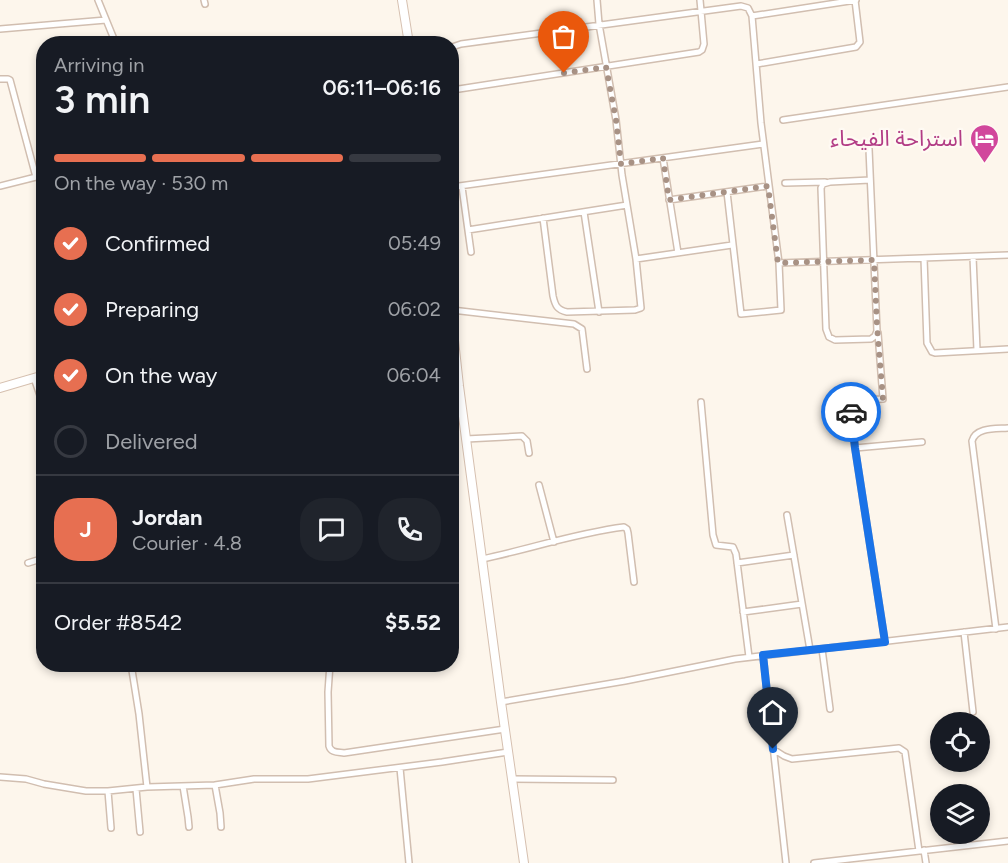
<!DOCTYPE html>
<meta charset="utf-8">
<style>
body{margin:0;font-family:Figtree,"Noto Sans Arabic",sans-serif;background:#20242c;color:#f1f3f6;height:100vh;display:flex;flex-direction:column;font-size:22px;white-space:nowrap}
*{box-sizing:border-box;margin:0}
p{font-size:20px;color:#9ea1a6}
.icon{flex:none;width:33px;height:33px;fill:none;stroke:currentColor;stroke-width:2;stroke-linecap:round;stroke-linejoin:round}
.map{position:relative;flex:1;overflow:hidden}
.panel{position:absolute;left:36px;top:36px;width:423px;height:636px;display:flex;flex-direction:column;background:#171b24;border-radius:24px;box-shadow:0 3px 9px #0003}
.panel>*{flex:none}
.controls{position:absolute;left:930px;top:712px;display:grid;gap:12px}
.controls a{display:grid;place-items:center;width:60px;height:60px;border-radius:50%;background:#171b24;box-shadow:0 3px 9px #0003;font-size:30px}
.pin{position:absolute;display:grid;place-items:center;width:51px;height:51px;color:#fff;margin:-62px -26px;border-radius:50% 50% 50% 0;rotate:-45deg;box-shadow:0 0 6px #0007}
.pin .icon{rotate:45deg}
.courier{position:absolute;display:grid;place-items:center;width:60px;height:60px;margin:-30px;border:4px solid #1a73e8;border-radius:50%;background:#fff;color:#222;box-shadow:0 2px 8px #0007}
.headline em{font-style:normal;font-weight:600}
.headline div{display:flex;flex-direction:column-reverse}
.headline{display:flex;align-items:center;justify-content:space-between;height:102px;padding:0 18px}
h1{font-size:39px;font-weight:600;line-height:45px}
.bar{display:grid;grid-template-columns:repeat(4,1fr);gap:9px 6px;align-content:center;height:72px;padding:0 18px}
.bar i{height:8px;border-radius:4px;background:#363941}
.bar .active{background:#e76f51}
.bar p{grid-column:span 4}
.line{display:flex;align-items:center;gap:15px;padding:0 18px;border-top:2px solid #363941}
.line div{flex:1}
.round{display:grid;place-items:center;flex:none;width:63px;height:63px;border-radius:24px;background:#20242c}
ol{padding:0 18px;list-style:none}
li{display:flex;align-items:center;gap:18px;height:66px}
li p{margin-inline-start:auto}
li .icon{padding:6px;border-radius:50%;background:#e76f51;color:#fff;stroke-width:4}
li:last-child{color:#9ea1a6}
li i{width:33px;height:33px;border:3px solid #363941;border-radius:50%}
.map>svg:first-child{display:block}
</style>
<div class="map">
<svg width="1008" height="863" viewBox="0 0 1008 863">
<rect width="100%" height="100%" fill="#fdf6ec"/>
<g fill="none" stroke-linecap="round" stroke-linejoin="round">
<defs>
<path id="street" d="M98 0 116 44
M204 0 205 4
M0 29 106 20
M452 47 461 44 741 6 748 8 752 16
M757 64 856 47 860 42 855 0
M0 79H8L10 80 36 177
M452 88 459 89 699 52 702 50 704 44 700 0
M783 120 1008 87
M869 149 877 331 875 336 871 339 835 340 829 337 826 329 821 188 823 184 830 182 870 180
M663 158 678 253
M785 183 825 182
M0 186 44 175
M452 187 763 144
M462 187 471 252
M727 192 741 314 781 310 779 263 761 123 752 16 856 0
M669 200 768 186
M584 212 599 312
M543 218 553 296C555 305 557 310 567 312L635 310 641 308 636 259 622 175 616 120 599 24 597 0
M468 230 627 205
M973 257 977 350
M924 258 927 343 932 352 935 353 1008 349
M636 259 732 245
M779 263 1008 255
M452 310 574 324 582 329 587 369
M878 333 883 399 855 400 852 403 851 409 855 448 885 642
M34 378 44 407
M701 402 713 535 716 545 733 547 736 554 749 657
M466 439 522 436 527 441 529 453
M855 448 922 442
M539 485 554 542
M787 515 810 650
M482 559C530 549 576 533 624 527L627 529 628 533 634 582
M28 563 44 558
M737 563 794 555
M743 612 802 604
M996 629 972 441C976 427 996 429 1008 428
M964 632 973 712
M822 649 830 709
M763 655 786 863
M131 664 139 714 147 787
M330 664 328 692 329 746C331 753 338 752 344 753L505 729
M501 702 625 681 735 659 1008 627
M773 749 784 756 792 759 899 748 905 752 919 851
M400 768 409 863
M0 777 26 779 44 784 86 791H108L147 787 215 785 254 779H308L442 762 508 752
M512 779 613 780
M215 785 220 813 221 827
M183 786 188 817 189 827
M136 789 140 832
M108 791 111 828
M924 850 926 863
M814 863 1008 841"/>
<path id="secondary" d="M402 0 409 44
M452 322 459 386 501 702 524 863
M0 388 44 375"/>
</defs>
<use href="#street" stroke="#d1beb0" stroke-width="8"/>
<use href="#secondary" stroke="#d6c0b0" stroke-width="10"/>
<use href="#street" stroke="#fff" stroke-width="5"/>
<use href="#secondary" stroke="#fff" stroke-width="8"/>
</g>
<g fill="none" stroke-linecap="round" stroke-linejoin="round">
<path stroke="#a89285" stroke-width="6" stroke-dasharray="0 10.8" d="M564 73 606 67 616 120 621 164 663 158 669 200 768 186 778 263 874 260 877 326 883 399 855 400 852 404 851 412"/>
<path stroke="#1a73e8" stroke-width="8" d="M773 749 763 655 885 642 855 448 851 412"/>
</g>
<defs>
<symbol id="hotel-pin" viewBox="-11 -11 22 30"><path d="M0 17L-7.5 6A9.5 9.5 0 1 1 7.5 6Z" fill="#d1479c" stroke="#fffaf3"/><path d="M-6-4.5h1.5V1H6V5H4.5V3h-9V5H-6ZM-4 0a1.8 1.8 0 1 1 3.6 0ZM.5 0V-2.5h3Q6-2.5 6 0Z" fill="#fff"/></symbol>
</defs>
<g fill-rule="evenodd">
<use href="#hotel-pin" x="968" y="122" width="33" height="45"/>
</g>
<g text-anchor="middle" stroke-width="4.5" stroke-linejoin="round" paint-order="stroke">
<g font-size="22" fill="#b23c85" stroke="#fffaf3" text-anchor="end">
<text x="963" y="146">استراحة الفيحاء</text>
</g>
</g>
</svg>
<div class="controls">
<a><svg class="icon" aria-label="locate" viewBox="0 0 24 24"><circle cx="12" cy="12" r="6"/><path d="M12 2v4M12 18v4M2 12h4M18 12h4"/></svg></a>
<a><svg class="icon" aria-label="layers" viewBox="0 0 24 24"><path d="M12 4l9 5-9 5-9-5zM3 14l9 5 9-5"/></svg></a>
</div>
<div class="pin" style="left:564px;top:73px;background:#ea580c"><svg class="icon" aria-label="bag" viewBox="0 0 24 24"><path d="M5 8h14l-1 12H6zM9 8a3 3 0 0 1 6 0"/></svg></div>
<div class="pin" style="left:773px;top:749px;background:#1f2937"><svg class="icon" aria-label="home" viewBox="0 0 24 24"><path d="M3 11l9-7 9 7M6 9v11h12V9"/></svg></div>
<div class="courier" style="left:851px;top:412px"><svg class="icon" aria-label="car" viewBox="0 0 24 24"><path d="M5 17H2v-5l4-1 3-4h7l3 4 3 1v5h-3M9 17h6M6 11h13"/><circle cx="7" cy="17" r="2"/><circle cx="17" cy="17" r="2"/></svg></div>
<section class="panel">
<div class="headline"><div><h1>3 min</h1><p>Arriving in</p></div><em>06:11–06:16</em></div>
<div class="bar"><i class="active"></i><i class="active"></i><i class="active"></i><i></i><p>On the way · 530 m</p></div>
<ol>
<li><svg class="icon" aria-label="check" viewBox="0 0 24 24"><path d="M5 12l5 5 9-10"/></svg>Confirmed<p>05:49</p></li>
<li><svg class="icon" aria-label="check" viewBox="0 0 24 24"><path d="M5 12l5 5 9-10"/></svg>Preparing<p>06:02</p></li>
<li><svg class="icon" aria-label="check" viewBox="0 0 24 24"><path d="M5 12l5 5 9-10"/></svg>On the way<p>06:04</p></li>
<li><i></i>Delivered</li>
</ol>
<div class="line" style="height:108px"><b class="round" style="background:#e76f51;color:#fff">J</b><div><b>Jordan</b><p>Courier · 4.8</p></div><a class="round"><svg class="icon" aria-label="chat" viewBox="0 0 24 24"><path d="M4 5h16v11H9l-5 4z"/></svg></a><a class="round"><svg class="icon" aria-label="phone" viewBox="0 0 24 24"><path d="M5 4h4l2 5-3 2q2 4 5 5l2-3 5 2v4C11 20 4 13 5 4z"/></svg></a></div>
<div class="line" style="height:78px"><div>Order #8542</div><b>$5.52</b></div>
</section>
</div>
